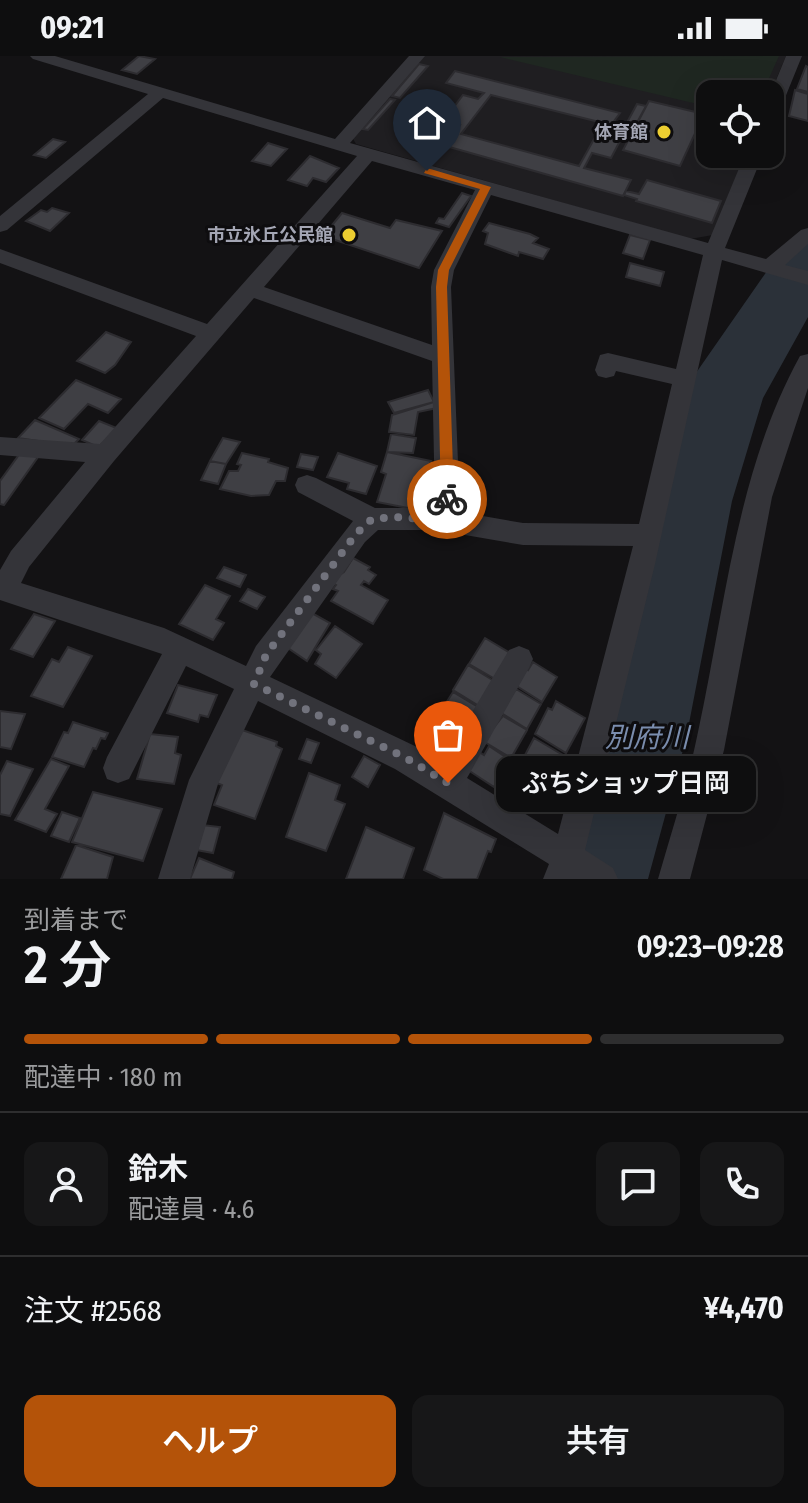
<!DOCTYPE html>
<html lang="ja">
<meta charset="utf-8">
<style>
body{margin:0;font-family:"Fira Sans Condensed","Noto Sans JP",sans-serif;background:#171718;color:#f1f3f6;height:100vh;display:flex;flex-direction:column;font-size:30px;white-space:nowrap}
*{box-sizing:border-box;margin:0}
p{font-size:26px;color:#9b9c9e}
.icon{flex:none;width:44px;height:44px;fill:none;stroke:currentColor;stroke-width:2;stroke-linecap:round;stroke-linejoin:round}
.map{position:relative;height:823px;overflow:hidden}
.drawer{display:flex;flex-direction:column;background:#0e0e0f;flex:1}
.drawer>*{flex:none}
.tools{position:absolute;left:696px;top:24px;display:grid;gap:16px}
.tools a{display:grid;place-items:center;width:88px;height:88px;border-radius:16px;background:#0e0e0f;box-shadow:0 8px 32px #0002,0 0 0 2px #2e2e2f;font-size:40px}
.pin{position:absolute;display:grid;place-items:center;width:68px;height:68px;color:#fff;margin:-82px -34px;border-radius:50% 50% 50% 0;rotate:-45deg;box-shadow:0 0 8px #0007}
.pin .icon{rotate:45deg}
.courier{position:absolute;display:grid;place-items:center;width:80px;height:80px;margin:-40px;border:6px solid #b45309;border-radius:50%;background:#fff;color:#222;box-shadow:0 2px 10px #0007}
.bubble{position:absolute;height:56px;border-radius:16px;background:#0e0e0f;box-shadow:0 8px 32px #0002,0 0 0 2px #2e2e2f;font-size:26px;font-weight:600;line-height:56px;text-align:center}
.head em{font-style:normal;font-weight:600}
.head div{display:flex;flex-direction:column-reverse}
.head{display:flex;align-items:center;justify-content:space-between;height:136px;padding:0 24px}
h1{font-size:52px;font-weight:600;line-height:60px}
.bar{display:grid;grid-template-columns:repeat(4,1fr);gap:12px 8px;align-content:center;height:96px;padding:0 24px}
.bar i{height:10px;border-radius:6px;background:#2e2e2f}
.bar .selected{background:#b45309}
.bar p{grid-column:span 4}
.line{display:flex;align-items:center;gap:20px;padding:0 24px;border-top:2px solid #2e2e2f}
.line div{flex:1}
.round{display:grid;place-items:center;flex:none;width:84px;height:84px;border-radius:16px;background:#171718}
.primary-button{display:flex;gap:16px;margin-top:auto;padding:16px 24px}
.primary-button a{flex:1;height:92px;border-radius:16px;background:#b45309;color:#fff;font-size:32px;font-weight:600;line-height:92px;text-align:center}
.primary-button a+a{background:#171718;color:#f1f3f6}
.status{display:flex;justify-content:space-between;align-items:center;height:56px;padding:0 40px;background:#0e0e0f;direction:ltr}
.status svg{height:22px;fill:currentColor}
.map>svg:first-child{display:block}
</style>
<div class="status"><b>09:21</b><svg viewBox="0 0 49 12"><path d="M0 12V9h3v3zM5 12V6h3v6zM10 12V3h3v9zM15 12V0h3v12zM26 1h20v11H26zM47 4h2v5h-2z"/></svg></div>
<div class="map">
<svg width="808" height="823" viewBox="0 0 808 823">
<rect width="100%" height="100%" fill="#131214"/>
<path fill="#1f1e21" d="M422 0H786L770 38H710V98H746L713 179 690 183 356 88 352 81Z"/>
<path fill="#1f2721" d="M779 0 762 38H710V51L500 1Z"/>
<path fill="#2b3139" d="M808 187V261L763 342 732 445 686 683 648 823H577L689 327 767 215Z"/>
<path fill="#3f3f44" stroke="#2d2c30" stroke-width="2" fill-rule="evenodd" d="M139 0 155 3 137 18 122 14Z
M419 8 428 10 400 42 392 40Z
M806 10 808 11V36L797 33Z
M455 15 620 57 606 76 622 81 611 102 592 97 584 112 631 124 623 140 403 78 414 65 455 76 460 69 444 64 463 39 478 43 484 37 446 27ZM491 39 603 67 579 110 461 78Z
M795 34 808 38V65L789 60Z
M390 43 395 44 368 74 363 73Z
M649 45 704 58 680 110 623 94Z
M637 48 646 50 633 74 624 72Z
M53 83 65 86 46 102 34 99Z
M268 87 287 93 271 110 252 105Z
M310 100 339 112 326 126 313 122 307 130 288 124Z
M647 124 721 145 712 167 636 145 637 143 624 139 626 135 639 138Z
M462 137 471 140 449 171 436 167 439 162 444 163Z
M52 152 69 157 50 175 26 165 41 154 47 156Z
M342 157 390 172 396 164 442 175 419 212 323 180Z
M489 167 530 178 538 182 533 187 549 193 543 203 519 196 518 200 485 188 488 177 483 175Z
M630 179 650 184 643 203 623 197Z
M630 207 664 216 660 230 626 221Z
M106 276 131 286 115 309 105 317 77 305Z
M76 324 121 343 108 357 88 348 64 373 39 362Z
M428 334 434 346 394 357 388 346Z
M434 346 437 352 418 356 414 379 389 376 392 359Z
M35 364 79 383 72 390 18 382Z
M99 365 119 373 98 391 82 384Z
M391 378 416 382 413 397 387 396Z
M223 382 240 386 226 408 210 405Z
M21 396 38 401 4 449 0 448V425Z
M387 396 431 405 413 453 377 446 386 418 381 416Z
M242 397 269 403 268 406 288 412 285 425H276L269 439 251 440 220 433 229 415H238L241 409 237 408Z
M338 397 377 410 366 438 347 433 349 427 327 421Z
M301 398 318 401 313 414 297 411Z
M210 405 226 408 218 428 201 424Z
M353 502 370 511 368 514 376 519 369 528 364 525 361 529 388 544 373 568 331 545 338 535 333 533 336 529 330 525 344 516Z
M224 511 246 519 240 531 217 522Z
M205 529 230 540 216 563 224 567 213 584 179 568Z
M248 533 265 541 257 553 240 545Z
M310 556 330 567 307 605 285 590Z
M34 558 55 565 33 601 11 593Z
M335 570 362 588 336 622 315 608 321 598 316 594Z
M485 582 510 597 495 623 469 608Z
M68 591 92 600 63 651 31 640 52 603 59 606Z
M533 606 557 621 542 646 515 629 525 612 528 614Z
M468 609 494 625 479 650 453 634Z
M178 629 217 639 208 661 200 659 198 666 167 657Z
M516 633 541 648 527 673 498 655Z
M453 636 478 651 463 677 437 661Z
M556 645 585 662 566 697 535 678 548 652 552 654Z
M0 655 25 658 11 693 0 691Z
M503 660 527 674 511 702 483 685Z
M438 663 462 679 445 707 421 691Z
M73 666 108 677 105 683 101 682 96 693 93 692 84 711 52 701 64 676 68 677Z
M242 674 277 686 276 690 282 693 255 763 214 749 222 729 214 726Z
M150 678 178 681 175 697 181 699 174 728 137 723Z
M534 682 573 705 558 735 544 740 514 720Z
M307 683 319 687 311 707 299 703Z
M489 690 510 704 494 731 465 712 476 694 484 699Z
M364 700 380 709 368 731 352 721Z
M51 703 69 710 45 753 57 758 46 776 15 764Z
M7 705 33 713 10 760 0 758V719Z
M309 717 340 729 335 744 345 748 326 795 286 781Z
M93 736 162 753 143 805 72 786Z
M62 756 80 762 69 786 51 780Z
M444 757 496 783 491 796 488 795 477 823H443L424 814Z
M202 769 220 771 213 797 196 794Z
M366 771 414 792 403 823H346Z
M76 789 113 801 107 823H61Z
M199 802 234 816 232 823H190Z"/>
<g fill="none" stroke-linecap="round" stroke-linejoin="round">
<path fill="#343439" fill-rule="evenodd" d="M30 0H55L335 83 409 0H425L350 87 708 187 745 98H763L725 192 766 203 801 174 808 172V188L785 209 808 215V229L722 204 655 508 585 794 613 812 618 823H543L549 808 395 713 258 645 218 728 190 823H158L189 724 234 633 186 610 129 723 118 727 107 723 103 712 107 701 162 598 0 544V514L11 495 85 406 0 399V381L100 388 196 280 0 207V193L207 268 357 100 163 42 7 174 0 176V160L148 38 33 3ZM372 105 475 134 434 214 431 231 432 289 264 231ZM491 139 703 199 676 313 608 297 600 299 595 314 598 320 606 322 614 320 616 315 672 328 639 468 523 467 460 456 451 231 454 214ZM254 242 432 305 435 452H375L316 422 307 419 298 422 295 429 298 436 353 465 256 590 246 610 164 572 21 527 29 511 114 405ZM378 474H436L523 489 633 490 558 778 467 722 529 612 533 603 529 594 519 590 509 594 442 707 417 691 270 621 365 486Z
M786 0H802L778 59 770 64V39Z
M808 298V332L772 441 724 694 690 823H658C672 774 688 726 698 676 725 551 737 414 800 300Z"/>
</g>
<path fill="#b45309" d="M427 112 491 131 449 214 447 231 454 443 447 449 441 443 436 231 438 214 480 133 424 117Z"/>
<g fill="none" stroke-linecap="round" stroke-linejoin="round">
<path stroke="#71727c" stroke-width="8" stroke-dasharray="0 14.4" d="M447 443 448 465 396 461 372 463 356 478 266 599 254 628 406 702 448 727"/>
</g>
<g fill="#edce31" stroke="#0e0d0f" stroke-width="3">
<circle cx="664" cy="76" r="8"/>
<circle cx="349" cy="179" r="8"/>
</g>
<g text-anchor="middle" stroke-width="6" stroke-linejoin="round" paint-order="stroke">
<g font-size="18" font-weight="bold" fill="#a4a6b4" stroke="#0e0d0f" text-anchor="end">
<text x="648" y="82">体育館</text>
<text x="333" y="185">市立氷丘公民館</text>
</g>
<g font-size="28" font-style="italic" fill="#7b8eaf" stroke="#0e0d0f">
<text x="647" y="691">別府川</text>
</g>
</g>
</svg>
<div class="tools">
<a><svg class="icon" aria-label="locate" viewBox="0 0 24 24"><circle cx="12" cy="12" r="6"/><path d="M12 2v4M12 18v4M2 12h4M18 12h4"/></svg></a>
</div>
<div class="pin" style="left:448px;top:727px;background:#ea580c"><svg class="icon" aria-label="bag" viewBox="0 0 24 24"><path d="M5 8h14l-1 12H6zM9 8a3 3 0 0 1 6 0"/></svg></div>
<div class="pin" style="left:427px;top:115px;background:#1f2937"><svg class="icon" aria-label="home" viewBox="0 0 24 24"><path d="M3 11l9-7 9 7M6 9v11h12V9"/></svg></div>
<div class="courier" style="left:447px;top:443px"><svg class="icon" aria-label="bike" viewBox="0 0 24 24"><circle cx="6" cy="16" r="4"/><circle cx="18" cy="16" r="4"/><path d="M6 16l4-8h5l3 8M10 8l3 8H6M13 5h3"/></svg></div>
<div class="bubble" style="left:496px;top:700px;width:260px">ぷちショップ日岡</div>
</div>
<section class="drawer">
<div class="head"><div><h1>2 分</h1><p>到着まで</p></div><em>09:23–09:28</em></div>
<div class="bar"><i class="selected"></i><i class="selected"></i><i class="selected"></i><i></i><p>配達中 · 180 m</p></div>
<div class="line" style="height:144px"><a class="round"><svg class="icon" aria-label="person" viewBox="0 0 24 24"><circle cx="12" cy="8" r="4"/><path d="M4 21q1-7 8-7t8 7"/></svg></a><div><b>鈴木</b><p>配達員 · 4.6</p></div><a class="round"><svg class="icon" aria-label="chat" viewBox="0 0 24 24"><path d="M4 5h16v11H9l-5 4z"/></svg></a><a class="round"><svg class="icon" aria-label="phone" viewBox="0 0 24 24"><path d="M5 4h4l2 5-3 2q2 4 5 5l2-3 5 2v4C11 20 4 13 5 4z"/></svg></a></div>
<div class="line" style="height:104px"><div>注文 #2568</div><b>¥4,470</b></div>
<div class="primary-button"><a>ヘルプ</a><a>共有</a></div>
</section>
